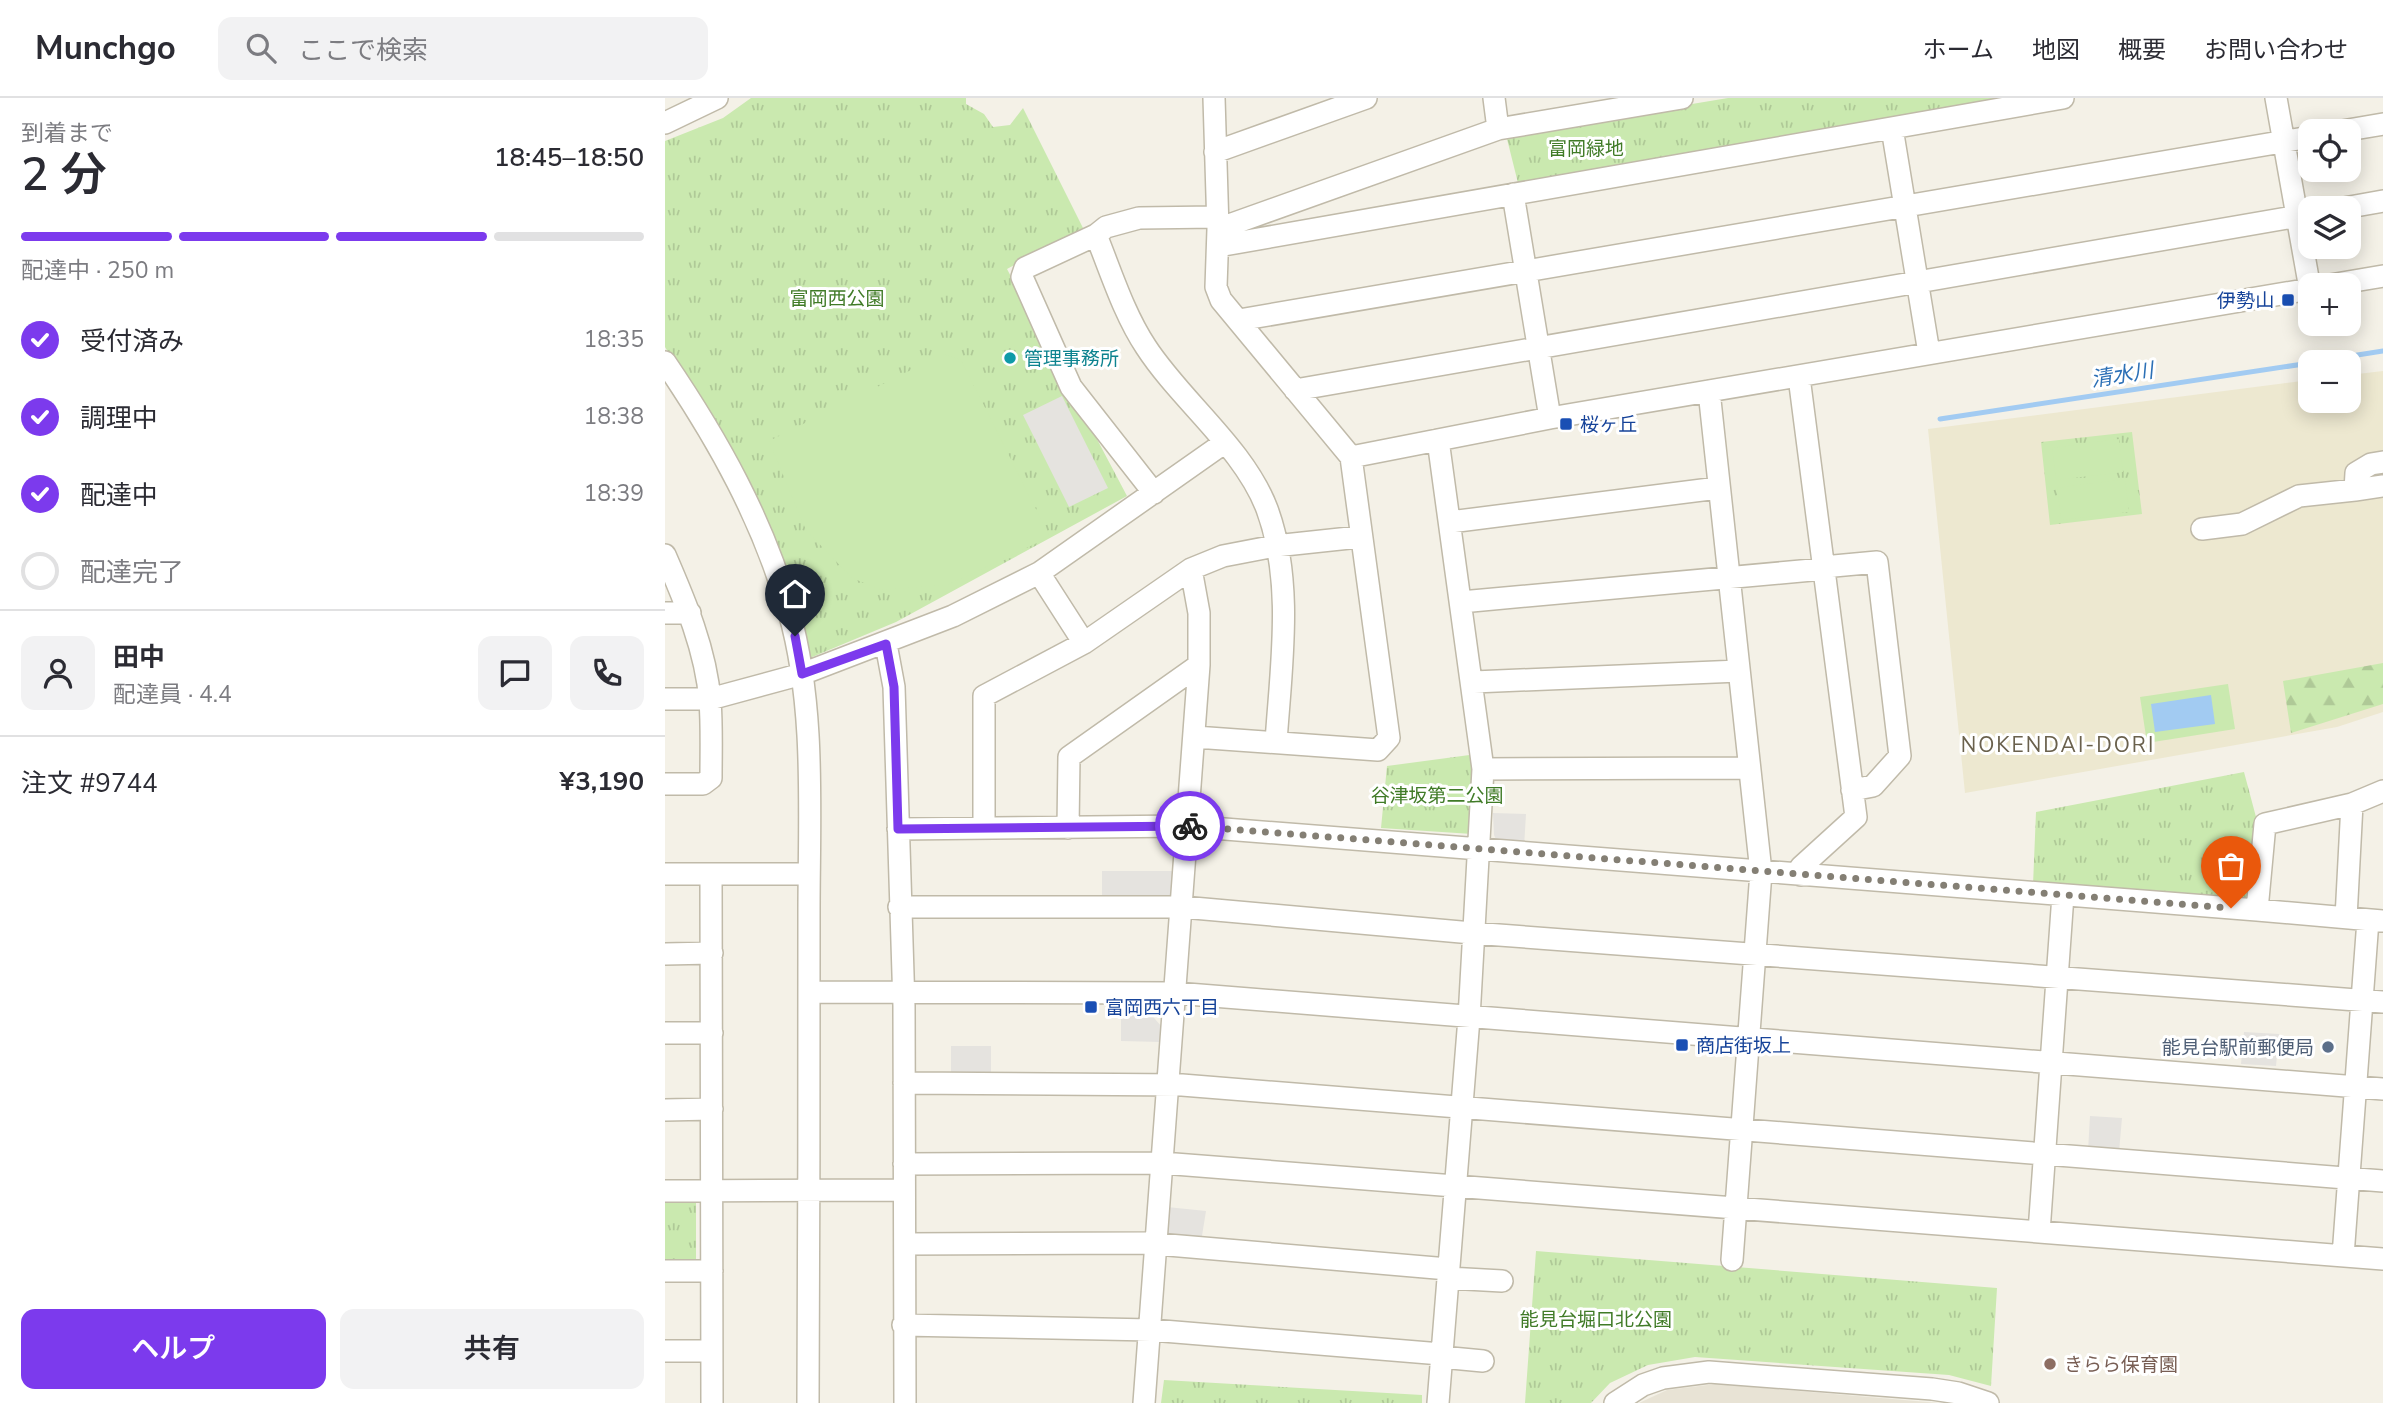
<!DOCTYPE html>
<html lang="ja">
<meta charset="utf-8">
<style>
body{margin:0;font-family:"Nunito Sans","Noto Sans JP",sans-serif;background:#f2f2f3;color:#2b2b33;height:100vh;display:flex;flex-direction:column;font-size:26px;white-space:nowrap}
*{box-sizing:border-box;margin:0}
p{font-size:23px;color:#7c7c81}
.icon{flex:none;width:38px;height:38px;fill:none;stroke:currentColor;stroke-width:2;stroke-linecap:round;stroke-linejoin:round}
.map{position:relative;flex:1;overflow:hidden}
.panel{display:flex;flex-direction:column;background:#fff;width:665px}
.panel>*{flex:none}
.fabs{position:absolute;left:1633px;top:21px;display:grid;gap:14px}
.fabs a{display:grid;place-items:center;width:63px;height:63px;border-radius:14px;background:#fff;box-shadow:0 4px 18px #0003;font-size:35px}
.pin{position:absolute;display:grid;place-items:center;width:60px;height:60px;color:#fff;margin:-72px -30px;border-radius:50% 50% 50% 0;rotate:-45deg;box-shadow:0 0 7px #0007}
.pin .icon{rotate:45deg}
.courier{position:absolute;display:grid;place-items:center;width:70px;height:70px;margin:-35px;border:5px solid #7c3aed;border-radius:50%;background:#fff;color:#222;box-shadow:0 2px 9px #0007}
.head em{font-style:normal;font-weight:600}
.head div{display:flex;flex-direction:column-reverse}
.head{display:flex;align-items:center;justify-content:space-between;height:119px;padding:0 21px}
h1{font-size:46px;font-weight:600;line-height:52px}
.bar{display:grid;grid-template-columns:repeat(4,1fr);gap:10px 7px;align-content:center;height:84px;padding:0 21px}
.bar i{height:9px;border-radius:5px;background:#e1e1e2}
.bar .on{background:#7c3aed}
.bar p{grid-column:span 4}
.line{display:flex;align-items:center;gap:18px;padding:0 21px;border-top:2px solid #e1e1e2}
.line div{flex:1}
.round{display:grid;place-items:center;flex:none;width:74px;height:74px;border-radius:14px;background:#f2f2f3}
ol{padding:0 21px;list-style:none}
li{display:flex;align-items:center;gap:21px;height:77px}
li p{margin-inline-start:auto}
li .icon{padding:7px;border-radius:50%;background:#7c3aed;color:#fff;stroke-width:4}
li:last-child{color:#7c7c81}
li i{width:38px;height:38px;border:4px solid #e1e1e2;border-radius:50%}
.cta{display:flex;gap:14px;margin-top:auto;padding:14px 21px}
.cta a{flex:1;height:80px;border-radius:14px;background:#7c3aed;color:#fff;font-size:28px;font-weight:600;line-height:80px;text-align:center}
.cta a+a{background:#f2f2f3;color:#2b2b33}
header{display:flex;align-items:center;gap:42px;box-sizing:border-box;height:98px;padding:0 35px;background:#fff;border-bottom:2px solid #e1e1e2}
header strong{font-size:33px}
nav{display:flex;gap:38px;margin-inline-start:auto;font-size:24px}
.search{width:490px;height:63px;background:#f2f2f3;display:flex;align-items:center;gap:18px;box-sizing:border-box;padding:0 24px;border-radius:14px;color:#7c7c81;font-size:26px}
main{display:flex;flex:1;min-height:0}
.map>svg:first-child{display:block}
</style>
<header>
<strong>Munchgo</strong>
<div class="search"><svg class="icon" aria-label="search" viewBox="0 0 24 24"><circle cx="10" cy="10" r="6"/><path d="M15 15l6 6"/></svg>ここで検索</div>
<nav><a>ホーム</a><a>地図</a><a>概要</a><a>お問い合わせ</a></nav>
</header>
<main>
<section class="panel">
<div class="head"><div><h1>2 分</h1><p>到着まで</p></div><em>18:45–18:50</em></div>
<div class="bar"><i class="on"></i><i class="on"></i><i class="on"></i><i></i><p>配達中 · 250 m</p></div>
<ol>
<li><svg class="icon" aria-label="check" viewBox="0 0 24 24"><path d="M5 12l5 5 9-10"/></svg>受付済み<p>18:35</p></li>
<li><svg class="icon" aria-label="check" viewBox="0 0 24 24"><path d="M5 12l5 5 9-10"/></svg>調理中<p>18:38</p></li>
<li><svg class="icon" aria-label="check" viewBox="0 0 24 24"><path d="M5 12l5 5 9-10"/></svg>配達中<p>18:39</p></li>
<li><i></i>配達完了</li>
</ol>
<div class="line" style="height:126px"><a class="round"><svg class="icon" aria-label="person" viewBox="0 0 24 24"><circle cx="12" cy="8" r="4"/><path d="M4 21q1-7 8-7t8 7"/></svg></a><div><b>田中</b><p>配達員 · 4.4</p></div><a class="round"><svg class="icon" aria-label="chat" viewBox="0 0 24 24"><path d="M4 5h16v11H9l-5 4z"/></svg></a><a class="round"><svg class="icon" aria-label="phone" viewBox="0 0 24 24"><path d="M5 4h4l2 5-3 2q2 4 5 5l2-3 5 2v4C11 20 4 13 5 4z"/></svg></a></div>
<div class="line" style="height:91px"><div>注文 #9744</div><b>¥3,190</b></div>
<div class="cta"><a>ヘルプ</a><a>共有</a></div>
</section>
<div class="map">
<svg width="1718" height="1305" viewBox="0 0 1718 1305">
<defs>
<pattern id="forest-firs" width="22" height="20" patternUnits="userSpaceOnUse" patternTransform="scale(1.75)"><rect width="22" height="20" fill="#cae9af"/><path d="M5 1l3.5 6h-7zM16 11l3.5 6h-7z" fill="#afc997"/></pattern>
<pattern id="park-tufts" width="24" height="20" patternUnits="userSpaceOnUse" patternTransform="scale(1.75)"><rect width="24" height="20" fill="#cae9af"/><path d="M3 7l-1-3M5 7V3M7 7l1-3M15 17l-1-3M17 17v-4M19 17l1-3" fill="none" stroke="#afc997"/></pattern>
</defs>
<rect width="100%" height="100%" fill="#f4f1e7"/>
<path fill="#e8e3d5" d="M1051 1286 1111 1291 1274 1305H974L1002 1292Z"/>
<path fill="#ede8d0" d="M1718 273V614L1672 629 1300 695 1263 331 1645 282V303H1684V277Z"/>
<path fill="url(#forest-firs)" d="M1718 565V606L1626 635 1618 583Z"/>
<path fill="url(#park-tufts)" d="M86 0H301V6L319 16 328 29 345 27 358 10 418 130 342 171 462 398 231 524 140 562 117 460 72 367 0 249V43L58 20Z
M1063 0H1368L854 89 841 37Z
M1467 334 1477 416 1385 427 1376 344Z
M812 656 807 736 716 730 722 668Z
M1579 674 1591 719 1583 796 1579 803 1368 787 1371 714Z
M0 1104H31V1168H0Z
M871 1153 1332 1190 1326 1288 1284 1277 1030 1259 983 1267 945 1285 926 1305H860Z
M499 1282 757 1297V1305H496Z"/>
<path fill="#cae9af" d="M278 256 296 262 385 439 282 487 217 492 187 480 141 432 104 343Z
M1454 341 1458 374 1391 382 1387 350Z
M1460 381 1464 414 1396 422 1392 390Z
M1563 586 1570 631 1482 645 1475 599Z"/>
<path fill="#e5e3df" d="M397 298 443 390 404 409 358 317Z
M828 715 861 716 859 749 834 748 829 737Z
M437 773H510L509 799 437 804Z
M456 912 483 913 497 929 496 944 456 943Z
M1579 934 1614 936 1611 968 1576 966Z
M286 948H326V980H286Z
M1425 1018 1457 1020 1454 1054 1423 1053Z
M502 1109 541 1113 536 1144 502 1142Z"/>
<path fill="#a2cbf2" d="M1546 597 1550 626 1490 634 1486 606Z"/>
<g fill="none" stroke-linecap="round" stroke-linejoin="round">
<path stroke="#a2cbf2" stroke-width="5" d="M1648 264 1718 253
M1275 321 1645 265"/>
<defs>
<path id="minor" d="M829 0 833 31
M1611 0 1645 191
M0 25 52 0
M1227 30 1264 255
M1677 33 1718 26
M550 54 701 0
M848 96 885 320
M1679 110 1718 103
M553 131 833 31 1017 0
M431 137C446 174 459 216 481 249 516 303 579 350 602 411 629 484 616 568 611 644
M553 148 1398 0
M1665 187 1718 178
M574 222 1645 39
M0 264C53 342 98 422 124 514 151 609 144 716 144 814 145 978 143 1141 143 1305
M1134 279 1191 719 1136 769V777
M630 292 1645 116
M1044 293 1096 774 1067 1162
M686 359 885 320 1645 191
M1718 364 1706 366 1691 375 1690 392 1718 388
M489 395 406 289 357 179 360 170 431 137 441 129 474 120 551 119
M785 424 1053 390
M1537 431 1577 426 1634 398 1690 392
M0 457C20 503 41 552 45 603 47 628 46 654 46 680L38 686H0
M1158 469 1212 464 1235 658 1208 688 1187 692
M374 475 419 545
M796 504 1158 471
M0 515H25
M221 546 229 589 239 908 240 1305
M809 584 1074 573
M0 601H45L137 576 288 518 374 475 559 345
M530 639 713 652 724 640 686 359 556 202 551 189 553 131 549 0
M818 671 1082 670
M319 729V598L419 545 526 471 558 458 610 448 694 439
M403 730 404 659 534 567
M233 731 522 728 1592 812 1600 726 1687 706 1718 693
M0 776H144
M46 776 47 1305
M234 809H517L807 835 1718 904
M1592 812 1718 823
M1681 820 1687 706
M0 856 47 855
M144 894 510 895 1718 991
M0 935H47
M239 985 517 987 1718 1083
M0 1012 47 1011
M239 1066 497 1065 1718 1161
M0 1093 239 1092
M1374 1134 1398 797
M240 1146 480 1145 783 1171
M1678 1158 1703 822
M0 1173H47
M783 1180 837 1183
M238 1227 486 1232 776 1256
M0 1253H46
M776 1259 818 1263
M479 1305 534 567V515L526 471
M773 1305 804 920 818 671 773 342
M950 1305 978 1287 998 1280 1044 1274 1267 1291 1293 1295 1323 1305"/>
</defs>
<use href="#minor" stroke="#c0baa9" stroke-width="24"/>
<use href="#minor" stroke="#fff" stroke-width="21"/>
</g>
<g fill="none" stroke-linecap="round" stroke-linejoin="round">
<path stroke="#847f74" stroke-width="7" stroke-dasharray="0 12.6" d="M525 728 1566 810"/>
<path stroke="#7c3aed" stroke-width="9" d="M130 538 137 576 221 546 229 589 233 731 525 728"/>
</g>
<g fill="#1a4fb4" stroke="#fff" stroke-width="2.5">
<rect x="1616" y="195" width="14" height="14" rx="3.5"/>
<rect x="894" y="319" width="14" height="14" rx="3.5"/>
<rect x="419" y="902" width="14" height="14" rx="3.5"/>
<rect x="1010" y="940" width="14" height="14" rx="3.5"/>
</g>
<circle fill="#0f9aa8" stroke="#fff" stroke-width="2.5" cx="345" cy="260" r="7"/>
<circle fill="#5c6f8a" stroke="#fff" stroke-width="2.5" cx="1663" cy="949" r="7"/>
<circle fill="#8d6e63" stroke="#fff" stroke-width="2.5" cx="1385" cy="1266" r="7"/>
<g text-anchor="middle" stroke-width="6" stroke-linejoin="round" paint-order="stroke">
<g font-size="19" fill="#407b27" stroke="#fff">
<text x="921" y="57">富岡緑地</text>
<text x="172" y="207">富岡西公園</text>
<text x="772" y="704">谷津坂第二公園</text>
<text x="931" y="1228">能見台堀口北公園</text>
</g>
<g font-size="19" fill="#164399" stroke="#fff" text-anchor="start">
<text x="1609" y="209" text-anchor="end">伊勢山</text>
<text x="915" y="333">桜ヶ丘</text>
<text x="440" y="916">富岡西六丁目</text>
<text x="1031" y="954">商店街坂上</text>
</g>
<g font-size="19" fill="#0d838f" stroke="#fff" text-anchor="start">
<text x="359" y="267">管理事務所</text>
</g>
<g font-size="19" fill="#4e5e75" stroke="#fff" text-anchor="end">
<text x="1649" y="956">能見台駅前郵便局</text>
</g>
<g font-size="19" fill="#785e54" stroke="#fff" text-anchor="start">
<text x="1399" y="1273">きらら保育園</text>
</g>
<g font-size="21" font-style="italic" fill="#2c70b6" stroke="#fff">
<text transform="translate(1457 277) rotate(-9)" y="7">清水川</text>
</g>
<g font-size="21" letter-spacing="2" fill="#6a614d" stroke="#fff">
<text x="1393" y="654">NOKENDAI-DORI</text>
</g>
</g>
</svg>
<div class="fabs">
<a><svg class="icon" aria-label="locate" viewBox="0 0 24 24"><circle cx="12" cy="12" r="6"/><path d="M12 2v4M12 18v4M2 12h4M18 12h4"/></svg></a>
<a><svg class="icon" aria-label="layers" viewBox="0 0 24 24"><path d="M12 4l9 5-9 5-9-5zM3 14l9 5 9-5"/></svg></a>
<a>+</a>
<a>−</a>
</div>
<div class="pin" style="left:1566px;top:810px;background:#ea580c"><svg class="icon" aria-label="bag" viewBox="0 0 24 24"><path d="M5 8h14l-1 12H6zM9 8a3 3 0 0 1 6 0"/></svg></div>
<div class="pin" style="left:130px;top:538px;background:#1f2937"><svg class="icon" aria-label="home" viewBox="0 0 24 24"><path d="M3 11l9-7 9 7M6 9v11h12V9"/></svg></div>
<div class="courier" style="left:525px;top:728px"><svg class="icon" aria-label="bike" viewBox="0 0 24 24"><circle cx="6" cy="16" r="4"/><circle cx="18" cy="16" r="4"/><path d="M6 16l4-8h5l3 8M10 8l3 8H6M13 5h3"/></svg></div>
</div>
</main>
